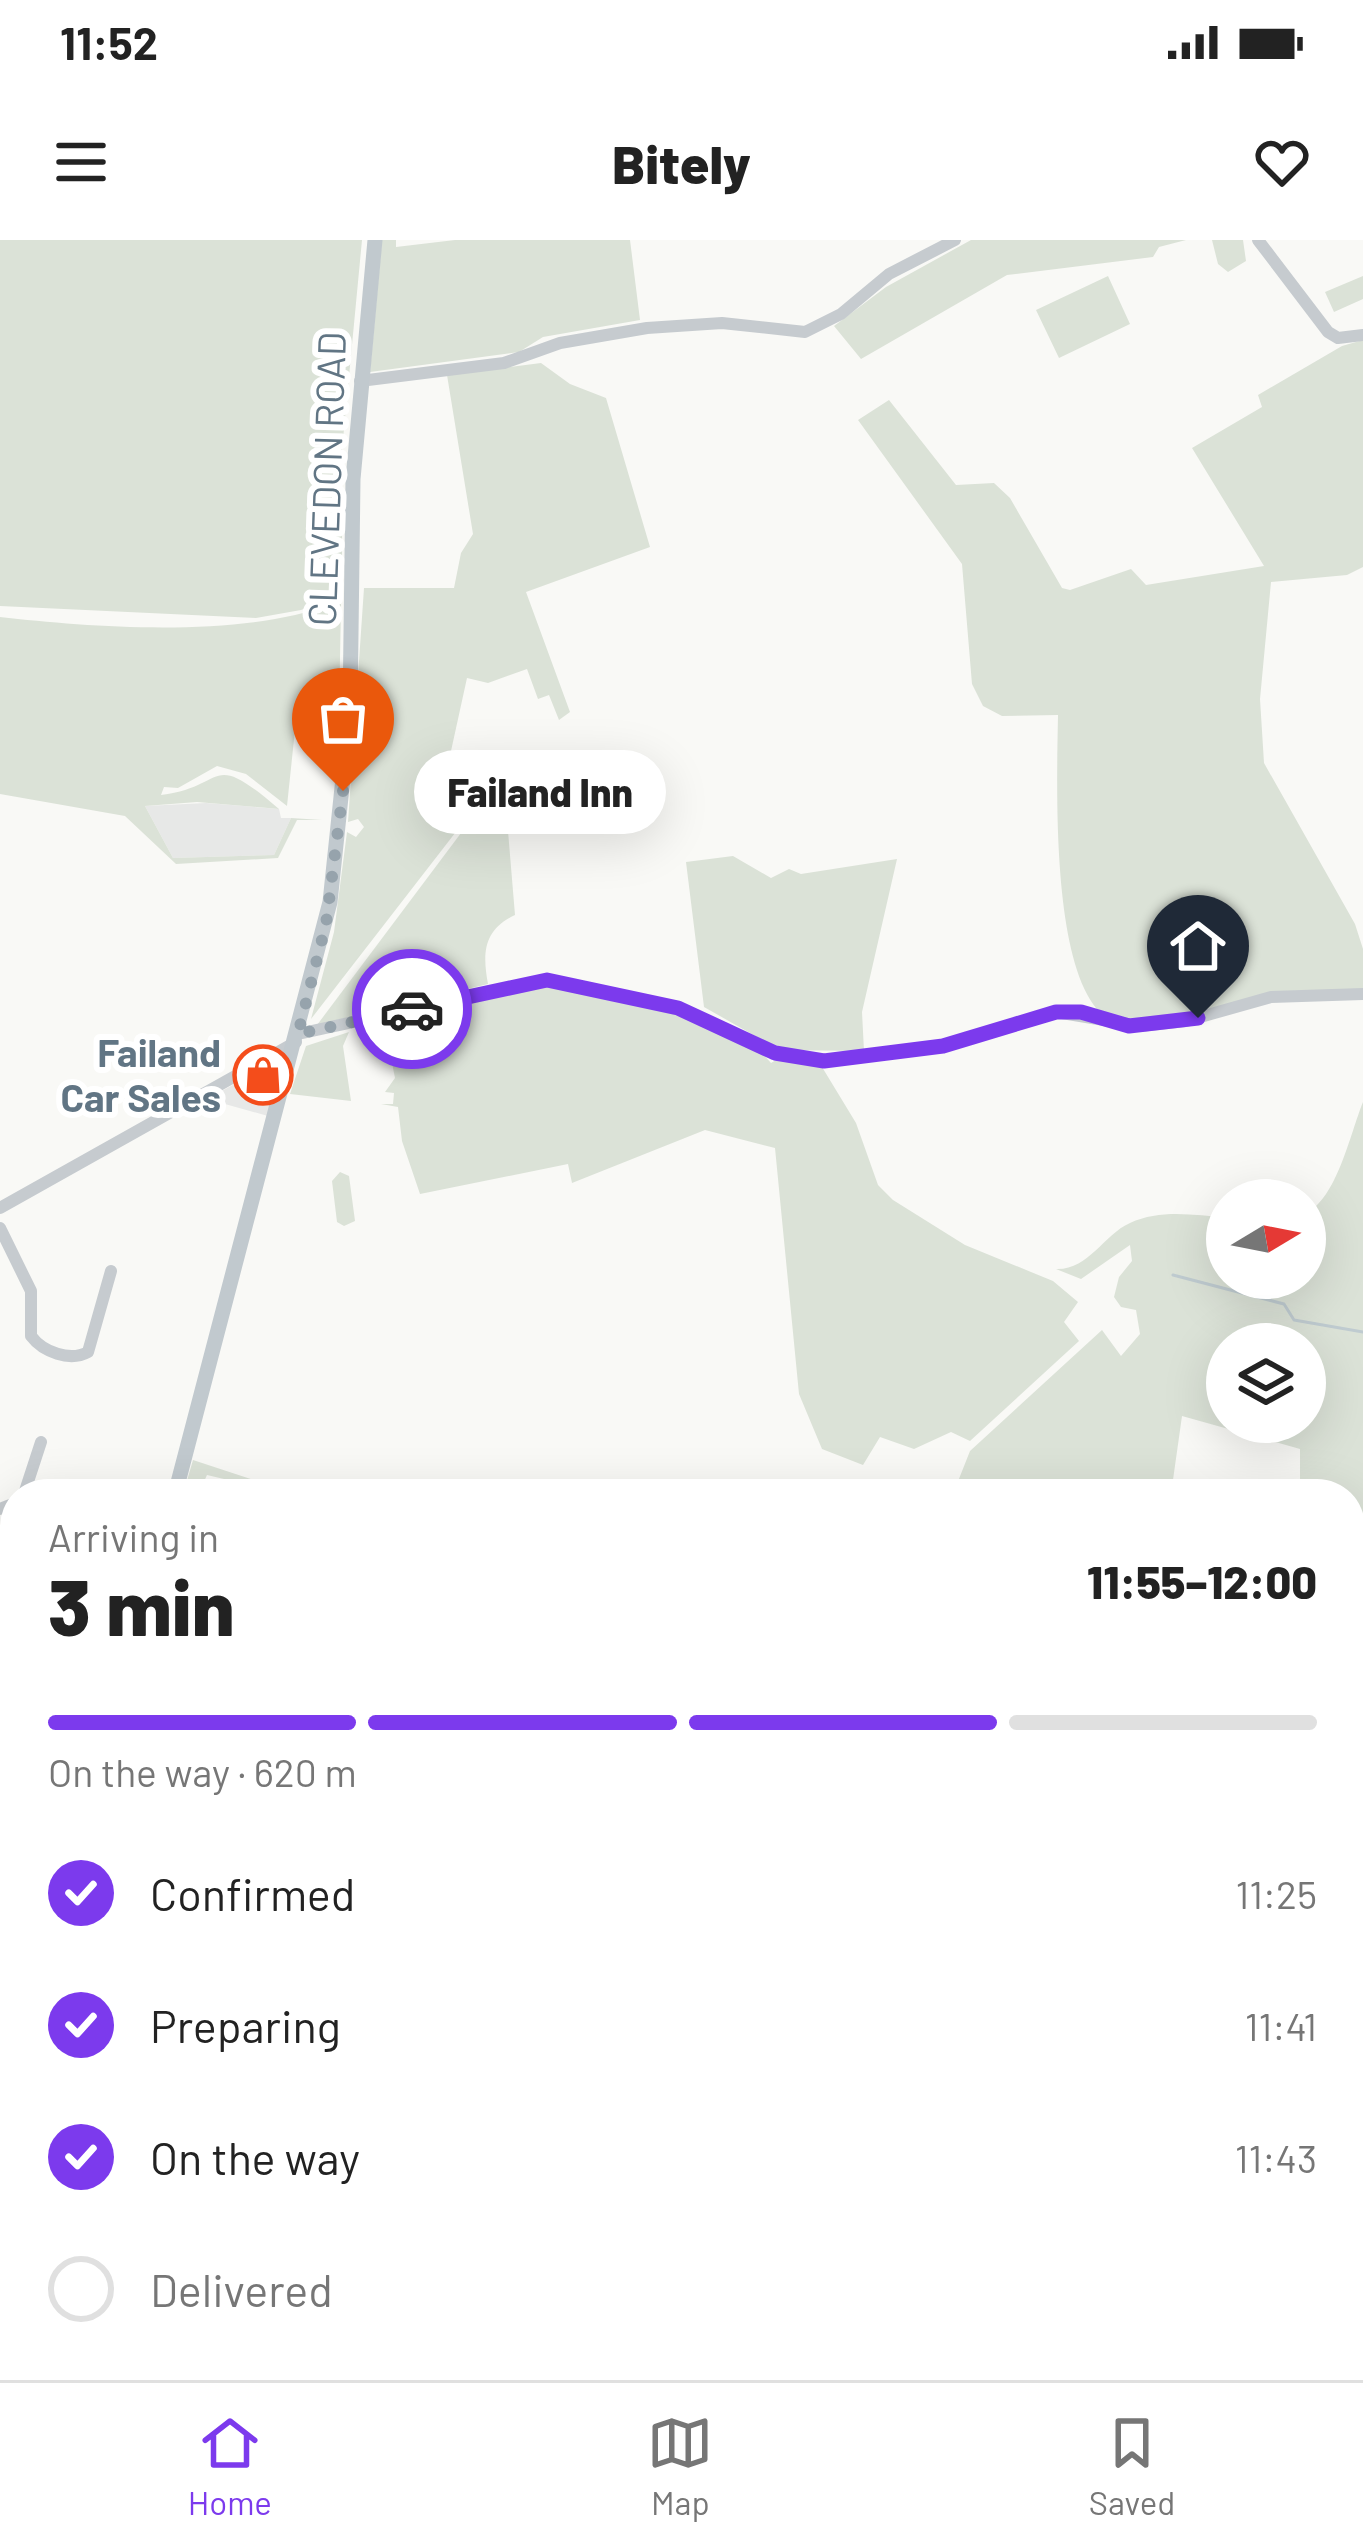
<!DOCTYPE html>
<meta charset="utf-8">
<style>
body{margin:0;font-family:Barlow,sans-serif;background:#f2f2f2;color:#222;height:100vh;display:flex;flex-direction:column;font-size:45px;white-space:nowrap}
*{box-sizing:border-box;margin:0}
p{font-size:39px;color:#767676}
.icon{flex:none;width:66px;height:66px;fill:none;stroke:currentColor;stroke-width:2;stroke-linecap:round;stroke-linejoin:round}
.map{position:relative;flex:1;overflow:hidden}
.panel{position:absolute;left:0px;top:1239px;width:1365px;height:903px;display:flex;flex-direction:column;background:#fff;border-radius:48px 48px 0 0;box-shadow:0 12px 48px #0002}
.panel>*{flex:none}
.needle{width:78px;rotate:80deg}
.tools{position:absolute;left:1206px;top:939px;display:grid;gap:24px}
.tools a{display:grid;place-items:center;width:120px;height:120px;border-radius:50%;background:#fff;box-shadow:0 12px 48px #0002;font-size:60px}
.pin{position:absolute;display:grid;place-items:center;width:102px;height:102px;color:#fff;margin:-123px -51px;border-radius:50% 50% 50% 0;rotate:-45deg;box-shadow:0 0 12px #0007}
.pin .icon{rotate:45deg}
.courier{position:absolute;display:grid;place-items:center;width:120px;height:120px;margin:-60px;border:9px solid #7c3aed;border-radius:50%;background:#fff;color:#222;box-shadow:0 3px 15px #0007}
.bubble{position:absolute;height:84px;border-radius:42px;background:#fff;box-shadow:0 12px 48px #0002;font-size:39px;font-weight:800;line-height:84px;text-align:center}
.head em{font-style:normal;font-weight:800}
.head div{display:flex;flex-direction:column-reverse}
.head{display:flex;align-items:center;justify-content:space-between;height:204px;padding:0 48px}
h1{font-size:78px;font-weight:800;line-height:90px}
.bar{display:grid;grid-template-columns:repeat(4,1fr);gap:18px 12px;align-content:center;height:144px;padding:0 48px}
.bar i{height:15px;border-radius:9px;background:#e0e0e0}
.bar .selected{background:#7c3aed}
.bar p{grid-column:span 4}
ol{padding:0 48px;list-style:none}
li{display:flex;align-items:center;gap:36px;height:132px}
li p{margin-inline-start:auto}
li .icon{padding:12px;border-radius:50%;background:#7c3aed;color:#fff;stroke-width:4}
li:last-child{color:#767676}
li i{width:66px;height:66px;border:6px solid #e0e0e0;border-radius:50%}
.status{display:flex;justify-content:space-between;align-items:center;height:84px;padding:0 60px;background:#fff;direction:ltr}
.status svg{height:33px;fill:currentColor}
header{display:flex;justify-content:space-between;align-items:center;height:156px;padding:0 48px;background:#fff;font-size:54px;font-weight:800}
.dock{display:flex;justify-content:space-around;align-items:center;height:168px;border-top:3px solid #e0e0e0;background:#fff;font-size:33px;color:#767676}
.dock a{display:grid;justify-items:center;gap:6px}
.dock .selected{color:#7c3aed}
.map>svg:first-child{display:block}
</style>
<div class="status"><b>11:52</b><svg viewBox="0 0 49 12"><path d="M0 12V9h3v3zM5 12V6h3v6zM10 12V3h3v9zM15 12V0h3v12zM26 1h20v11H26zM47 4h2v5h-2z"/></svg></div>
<header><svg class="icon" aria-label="menu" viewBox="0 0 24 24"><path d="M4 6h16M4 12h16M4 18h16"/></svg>Bitely<svg class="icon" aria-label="heart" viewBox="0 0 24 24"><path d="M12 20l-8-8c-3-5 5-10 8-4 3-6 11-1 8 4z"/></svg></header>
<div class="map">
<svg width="1363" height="2140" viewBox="0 0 1363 2140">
<rect width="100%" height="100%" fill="#f9f9f6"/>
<path fill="#e7e8e7" d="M206 563 279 569 281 578H291L274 615 173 618 145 566Z
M279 820 268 876 225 864 218 853Z"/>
<path fill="#dbe2d7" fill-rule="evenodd" d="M0 0H362L342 210V355L301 370 256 378 0 366Z
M382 0H396V7L455 0H630L640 80 543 97 519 112 370 132Z
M971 0H1186L1159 7 1153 17 1007 35 861 119 834 86 886 47Z
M1212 0H1243L1246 21 1228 32 1218 24Z
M1108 36 1130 84 1059 118 1036 70Z
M1363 36V59L1334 72 1325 52Z
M1363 100V327L1347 335 1271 342 1260 459 1264 523 1355 684 1363 709V750L1289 751 1142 783 1104 776C1050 731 1057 542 1058 475L1002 476 983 466 972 444 962 324 858 180 889 160 956 245 994 243 1010 258 1062 348 1070 350 1131 329 1146 345 1264 326 1192 208 1262 167 1258 155 1342 106Z
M541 123 570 144 606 158 650 307 526 352 570 472 559 480 549 455 538 459 527 429 488 443 467 438 451 511 463 571 469 575 311 779 334 692 347 592 356 597 364 587 358 579 348 582 364 348H454L461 313 473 294 447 135Z
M332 364H341L339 473 297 471 287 566 246 534 217 526 178 548 164 547 161 555C228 547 207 507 279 569L197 562 145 566 173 618 274 615 291 578 322 580H297L278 618 176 624 125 576 0 554V377C96 388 243 398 332 364Z
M473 577 508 591 515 675C484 690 482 712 488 744L317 785Z
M733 616 771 638 789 629 801 634 897 619 862 772 864 811 780 810 704 767 686 622Z
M541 744C602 755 730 774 771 823L778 819 822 827 856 883 878 945 893 960 965 1005 1053 1041 1078 1062 1064 1082 1079 1101 970 1201 951 1192 914 1209 880 1197 863 1225 822 1209 799 1154 775 908 705 890 572 943 568 924 420 954 402 901 398 867 381 864H393L394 853 385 852 395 838 384 783Z
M349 792 343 806 351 861 290 854 306 806Z
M1363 862V1447L1350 1448V1254H1300V1209L1182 1176 1171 1254H953L970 1211 1102 1090 1121 1116 1140 1094 1136 1070 1121 1067 1114 1057 1119 1037 1132 1021 1130 1005 1081 1039 1056 1029C1089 1030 1103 995 1130 983 1161 969 1194 975 1227 978V1038H1305V974C1337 959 1350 894 1363 862ZM1305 1104V1182H1227V1104Z
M340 932 349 936 355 981 344 986 337 982 332 941Z
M193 1220 257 1241 247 1254H229L224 1239 207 1235 201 1248 186 1244Z
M1350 1568 1363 1572V1779L1350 1781Z
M1363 1939V2140H147L134 2127H1350V1943Z
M15 2045V2104L0 2108V2048Z"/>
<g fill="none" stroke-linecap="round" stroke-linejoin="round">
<path stroke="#bfcbd0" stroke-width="3" d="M1173 1035 1284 1064 1294 1080 1363 1092"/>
<path stroke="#c6cbcf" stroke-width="12" d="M1258 0 1328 92 1338 98 1363 95
M360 141 504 123 560 103 647 88 722 83 805 92 841 74 889 34 955 0
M298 794 547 740 678 768 775 813 824 821 943 806 1056 772 1140 786 1186 781 1271 757 1363 754
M0 968 296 802
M0 988 31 1051V1096C43 1112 70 1122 88 1112L111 1031
M24 1254 41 1202
M0 1269 15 1263
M0 1385 15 1395
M0 1438 15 1442
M0 1478 15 1483"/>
<path stroke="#c1c9ce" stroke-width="15" d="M175 1254 330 662 350 471 353 239 375 0
M0 1981 15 1872
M0 2008 15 2021
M0 2033 15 2030
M123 2127 136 2140"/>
</g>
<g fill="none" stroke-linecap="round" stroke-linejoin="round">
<path stroke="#96a3ac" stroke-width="12" stroke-dasharray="0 21.6" d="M343 551 326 684 298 794 412 769"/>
<path stroke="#7c3aed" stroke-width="15" d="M412 769 547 740 678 768 775 813 824 821 943 806 1056 772H1081L1129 786 1198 778"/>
</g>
<defs>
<symbol id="shop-ring" viewBox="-11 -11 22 22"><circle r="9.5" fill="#fff" stroke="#f44d1b" stroke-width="1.5"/><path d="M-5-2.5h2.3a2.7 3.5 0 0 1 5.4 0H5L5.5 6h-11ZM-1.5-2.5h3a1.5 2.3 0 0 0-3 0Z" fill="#f44d1b"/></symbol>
</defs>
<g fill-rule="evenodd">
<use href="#shop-ring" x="230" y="802" width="66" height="66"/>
</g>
<g text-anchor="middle" stroke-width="12" stroke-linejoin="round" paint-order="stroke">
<g font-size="39" fill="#617584" stroke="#fff">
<text transform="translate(327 239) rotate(-88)" y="14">CLEVEDON ROAD</text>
</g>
<g font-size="39" font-weight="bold" fill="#617584" stroke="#fff" text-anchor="end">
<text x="221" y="827">Failand<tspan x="221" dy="45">Car Sales</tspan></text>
</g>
</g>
</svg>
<div class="tools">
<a><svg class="needle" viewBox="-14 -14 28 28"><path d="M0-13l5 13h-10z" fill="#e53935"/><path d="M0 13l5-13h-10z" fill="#767676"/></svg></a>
<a><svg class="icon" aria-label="layers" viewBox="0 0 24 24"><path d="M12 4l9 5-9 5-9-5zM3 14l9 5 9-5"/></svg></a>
</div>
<div class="pin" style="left:343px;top:551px;background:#ea580c"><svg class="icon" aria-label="bag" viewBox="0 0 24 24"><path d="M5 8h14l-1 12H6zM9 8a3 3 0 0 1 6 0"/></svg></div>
<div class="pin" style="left:1198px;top:778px;background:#1f2937"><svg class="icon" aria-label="home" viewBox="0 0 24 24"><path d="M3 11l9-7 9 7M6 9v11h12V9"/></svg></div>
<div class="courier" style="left:412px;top:769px"><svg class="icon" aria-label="car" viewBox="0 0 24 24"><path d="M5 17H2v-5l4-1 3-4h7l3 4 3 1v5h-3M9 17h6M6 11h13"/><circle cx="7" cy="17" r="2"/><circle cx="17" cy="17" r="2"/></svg></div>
<div class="bubble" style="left:414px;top:510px;width:252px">Failand Inn</div>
<section class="panel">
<div class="head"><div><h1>3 min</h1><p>Arriving in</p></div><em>11:55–12:00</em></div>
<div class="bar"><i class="selected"></i><i class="selected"></i><i class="selected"></i><i></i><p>On the way · 620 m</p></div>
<ol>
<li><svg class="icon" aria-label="check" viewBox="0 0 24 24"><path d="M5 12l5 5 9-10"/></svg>Confirmed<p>11:25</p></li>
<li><svg class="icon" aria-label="check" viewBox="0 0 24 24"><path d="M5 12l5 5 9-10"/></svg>Preparing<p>11:41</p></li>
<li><svg class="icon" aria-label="check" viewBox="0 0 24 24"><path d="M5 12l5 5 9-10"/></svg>On the way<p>11:43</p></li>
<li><i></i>Delivered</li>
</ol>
</section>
</div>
<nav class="dock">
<a class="selected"><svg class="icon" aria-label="home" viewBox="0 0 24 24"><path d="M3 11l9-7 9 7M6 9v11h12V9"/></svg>Home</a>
<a><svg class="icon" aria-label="map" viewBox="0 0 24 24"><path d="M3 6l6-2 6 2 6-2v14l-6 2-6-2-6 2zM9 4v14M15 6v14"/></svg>Map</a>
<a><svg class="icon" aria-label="saved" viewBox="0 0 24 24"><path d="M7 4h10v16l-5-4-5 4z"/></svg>Saved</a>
</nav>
